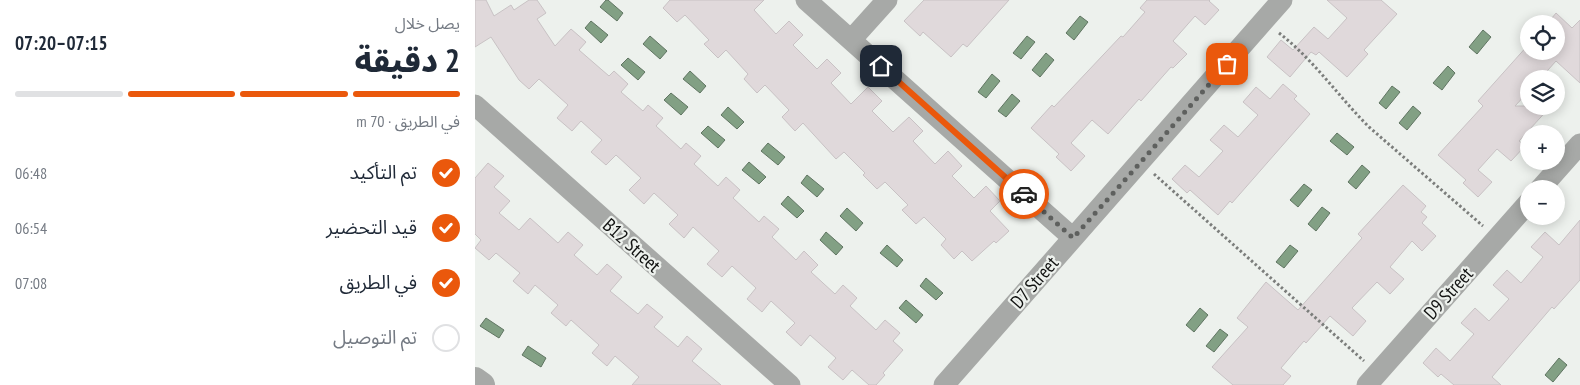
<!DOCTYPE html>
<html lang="ar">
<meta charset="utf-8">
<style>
body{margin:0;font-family:"PT Sans Narrow","Noto Sans Arabic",sans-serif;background:#f6f6f7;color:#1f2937;direction:rtl;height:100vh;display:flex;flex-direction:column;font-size:19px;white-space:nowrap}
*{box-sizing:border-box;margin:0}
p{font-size:16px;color:#747a83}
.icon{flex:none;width:28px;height:28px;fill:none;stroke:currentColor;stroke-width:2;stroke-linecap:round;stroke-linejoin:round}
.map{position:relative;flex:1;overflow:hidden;direction:ltr}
.side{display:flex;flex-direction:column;background:#fff;width:475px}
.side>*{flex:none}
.fabs{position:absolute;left:1045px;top:15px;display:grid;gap:10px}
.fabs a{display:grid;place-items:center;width:45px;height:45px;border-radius:50%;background:#fff;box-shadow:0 2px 12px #0003;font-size:25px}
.pin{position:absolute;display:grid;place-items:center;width:42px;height:42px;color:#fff;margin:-21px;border-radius:10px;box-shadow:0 2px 8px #0006}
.courier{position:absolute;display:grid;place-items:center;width:50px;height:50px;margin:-25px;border:4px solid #ea580c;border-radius:50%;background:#fff;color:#222;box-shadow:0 1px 6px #0007}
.headline em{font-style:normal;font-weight:800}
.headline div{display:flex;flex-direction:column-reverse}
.headline{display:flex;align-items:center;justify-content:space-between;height:85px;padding:0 15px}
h1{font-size:32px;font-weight:800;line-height:38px}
.bar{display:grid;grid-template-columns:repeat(4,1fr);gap:8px 5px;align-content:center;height:60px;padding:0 15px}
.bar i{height:6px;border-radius:4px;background:#e0e1e3}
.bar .on{background:#ea580c}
.bar p{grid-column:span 4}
ol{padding:0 15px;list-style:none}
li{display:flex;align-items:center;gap:15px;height:55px}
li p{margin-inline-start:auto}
li .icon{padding:5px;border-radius:50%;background:#ea580c;color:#fff;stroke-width:4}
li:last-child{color:#747a83}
li i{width:28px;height:28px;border:2px solid #e0e1e3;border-radius:50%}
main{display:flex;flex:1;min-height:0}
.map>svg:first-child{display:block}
</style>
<main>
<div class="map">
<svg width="1105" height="385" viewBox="0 0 1105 385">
<rect width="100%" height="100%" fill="#edf1ed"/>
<path fill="#82a084" stroke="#607562" d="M131 0H133L148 13 142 21 125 7Z
M605 16 613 22 599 40 591 33Z
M116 21 133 35 126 43 110 28Z
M1008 30 1016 37 1002 54 994 47Z
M175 36 192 51 185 59 168 44Z
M552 36 560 42 546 59 538 53Z
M571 53 579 60 565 77 557 70Z
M153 58 170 72 163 80 146 65Z
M973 66 980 73 967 90 958 83Z
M215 71 231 86 225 93 208 79Z
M517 74 525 81 511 98 503 92Z
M917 86 925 92 911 109 904 103Z
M196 93 213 107 206 115 189 100Z
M537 94 545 101 531 117 523 111Z
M938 106 946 113 932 130 924 123Z
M253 107 269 122 262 129 246 115Z
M233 126 250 140 243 148 226 133Z
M862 133 879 147 872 155 855 141Z
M293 143 310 157 303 165 286 151Z
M274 162 291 177 284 184 267 170Z
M887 165 895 172 881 189 873 182Z
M332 175 349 189 342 197 326 183Z
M829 184 837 190 823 207 815 200Z
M313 196 329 211 322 218 306 204Z
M847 207 855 213 841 231 833 224Z
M372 208 388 223 381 231 365 216Z
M351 232 368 247 361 255 345 240Z
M412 245 428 260 422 267 405 253Z
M815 245 823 251 809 268 801 262Z
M451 278 468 293 461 300 445 286Z
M431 300 448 315 441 323 424 308Z
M725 308 733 315 719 332 711 325Z
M11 318 29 330 24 338 5 326Z
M745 329 753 335 739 352 731 346Z
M53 346 71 358 66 367 47 355Z
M1084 358 1092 365 1078 382 1070 375Z"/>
<path fill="#e0d9db" stroke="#c8c2c4" d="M0 0H11L19 16 36 5 39 10 54 0H62L71 13 62 19 80 46 96 29 111 42 104 50 134 76 139 71 153 84 146 92 168 111 173 105 188 118 181 126 206 149 211 143 226 156 219 164 243 186 251 177 265 190 258 198 284 222 289 216 304 229 297 237 321 260 329 251 343 265 336 272 360 294 368 285 382 298 375 306 401 330 410 320 425 333 418 341 428 350 408 373 410 375 401 385H394L377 370 368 380 353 367 361 358 335 335 326 346 311 332 320 323 296 301 287 312 272 299 281 288 257 266 247 277 232 264 244 251 218 227 209 238 194 224 203 215 179 193 169 204 154 190 166 178 141 155 131 165 116 152 127 140 106 121 97 131 82 118 93 105 64 79 54 89 44 80 16 37 0 47Z
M195 0H289L279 10 301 34 314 21 328 35 318 45 342 69 352 59 366 73 356 83 376 104 393 87 407 101 397 111 418 132 434 117 448 131 438 141 460 164 473 151 487 166 477 176 499 198 511 186 525 201 515 211 534 231 521 243 519 241 497 261 487 251 479 259 466 245 471 239 449 217 441 224 427 210 433 205 410 182 402 189 388 175 390 173 369 152 361 159 328 123 320 131 307 117 314 110 290 85 282 93 269 79 273 74 251 50 243 58 229 44 234 40 210 15 202 22 188 8Z
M449 0H534L492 47 488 44 476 57 448 32 445 36 429 21Z
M672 0H735L734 1 744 10 730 25 720 16 698 41 712 54 698 68 696 67 666 101 664 99 633 134 617 120 596 143 610 156 596 171 581 157 584 154 556 128 577 105 579 107 646 36 648 37 670 12 665 8Z
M852 0H906L922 14 889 50 893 54 872 77 844 52 841 55 836 52 815 77 792 57 806 40 818 50 839 27 853 39 872 18Z
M1081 13 1097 28 1105 20V83L1081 61 1065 79H1054V91L1040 106H1076L1044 141 1050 146 1036 161 1022 149 1003 170 1017 182 1003 197 988 183 991 180 963 155 1008 106 1003 101 1054 44V51H1081V24H1072Z
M808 84 822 96 819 99 835 114 757 203 755 201 743 215 715 190 712 193 697 179 710 165 724 177 748 151 735 140 749 125 763 137 783 115 768 102 781 87 795 99Z
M13 163 29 176 19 187 35 201 24 213 44 230 55 218 83 243 93 232 108 245 99 255 122 275 132 264 147 277 135 291 163 314 172 304 188 317 179 327 203 347 212 336 227 349 217 361 246 385H157L164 377 140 356 132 366 117 353 124 345 96 320 91 326 76 313 83 305 60 285 53 294 38 281 45 273 21 253 14 260 0 248 6 240 0 234V178Z
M928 185 951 206 946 212 952 217 947 223 961 236 947 251 937 241 915 267 929 279 915 294 902 282 877 308 891 321 878 336 855 316 831 343 829 341 806 368 816 376 808 385H758L737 367 773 327 762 318 791 282 823 310 887 238 883 234Z
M1105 220V280L1079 309 1077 307 1017 377 1026 385H979L966 374 963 377 948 363 961 348 975 361 999 334 986 323 1000 308 1014 321 1034 299 1018 285 1032 270 1046 283 1068 257 1056 247 1070 232 1084 245Z"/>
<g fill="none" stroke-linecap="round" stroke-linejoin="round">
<path stroke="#7b7d7b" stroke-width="3" stroke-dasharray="2.5 2.5" stroke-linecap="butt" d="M804 33C839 60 863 96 894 127L1008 226
M679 174 889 361"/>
<path stroke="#a7a9a7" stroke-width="21" d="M331 0 598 238
M376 40 412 0
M0 105 315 385
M1065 189 1105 144
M469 385 807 0
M892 385 1054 202"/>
<path stroke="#a7a9a7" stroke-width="26" d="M0 380 7 385"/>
</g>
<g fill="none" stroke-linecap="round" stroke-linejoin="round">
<path stroke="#5e605e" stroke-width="5" stroke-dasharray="0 9" d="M549 194 598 238 666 162 752 64"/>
<path stroke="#ea580c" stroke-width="6" d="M406 66 549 194"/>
</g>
<g text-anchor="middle" stroke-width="4.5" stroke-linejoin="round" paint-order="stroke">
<g font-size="19" fill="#111211" stroke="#edf1ed">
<text transform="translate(157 245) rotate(42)" y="7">B12 Street</text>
<text transform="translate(559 282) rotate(-49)" y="7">D7 Street</text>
<text transform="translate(973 293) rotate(-48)" y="7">D9 Street</text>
</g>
</g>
</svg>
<div class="fabs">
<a><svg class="icon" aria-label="locate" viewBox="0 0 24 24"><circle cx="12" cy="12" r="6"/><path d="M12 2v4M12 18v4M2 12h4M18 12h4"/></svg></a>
<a><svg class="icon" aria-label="layers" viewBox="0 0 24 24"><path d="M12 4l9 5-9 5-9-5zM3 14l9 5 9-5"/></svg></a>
<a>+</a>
<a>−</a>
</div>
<div class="pin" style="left:752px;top:64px;background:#ea580c"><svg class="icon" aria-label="bag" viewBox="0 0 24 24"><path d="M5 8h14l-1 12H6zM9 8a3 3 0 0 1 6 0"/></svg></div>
<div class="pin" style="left:406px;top:66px;background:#1f2937"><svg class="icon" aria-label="home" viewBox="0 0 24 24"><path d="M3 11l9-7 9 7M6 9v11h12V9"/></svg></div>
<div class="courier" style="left:549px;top:194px"><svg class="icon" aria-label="car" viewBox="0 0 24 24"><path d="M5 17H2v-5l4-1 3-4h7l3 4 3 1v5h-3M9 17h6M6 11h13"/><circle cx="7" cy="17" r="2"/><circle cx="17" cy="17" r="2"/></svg></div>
</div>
<section class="side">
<div class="headline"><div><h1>2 دقيقة</h1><p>يصل خلال</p></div><em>07:15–07:20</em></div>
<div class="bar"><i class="on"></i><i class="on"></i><i class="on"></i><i></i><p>في الطريق · 70 m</p></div>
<ol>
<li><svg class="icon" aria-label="check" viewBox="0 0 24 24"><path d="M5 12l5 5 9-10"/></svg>تم التأكيد<p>06:48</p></li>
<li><svg class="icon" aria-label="check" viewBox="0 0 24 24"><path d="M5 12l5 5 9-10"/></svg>قيد التحضير<p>06:54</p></li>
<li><svg class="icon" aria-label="check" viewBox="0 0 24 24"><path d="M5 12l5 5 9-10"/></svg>في الطريق<p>07:08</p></li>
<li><i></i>تم التوصيل</li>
</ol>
</section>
</main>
